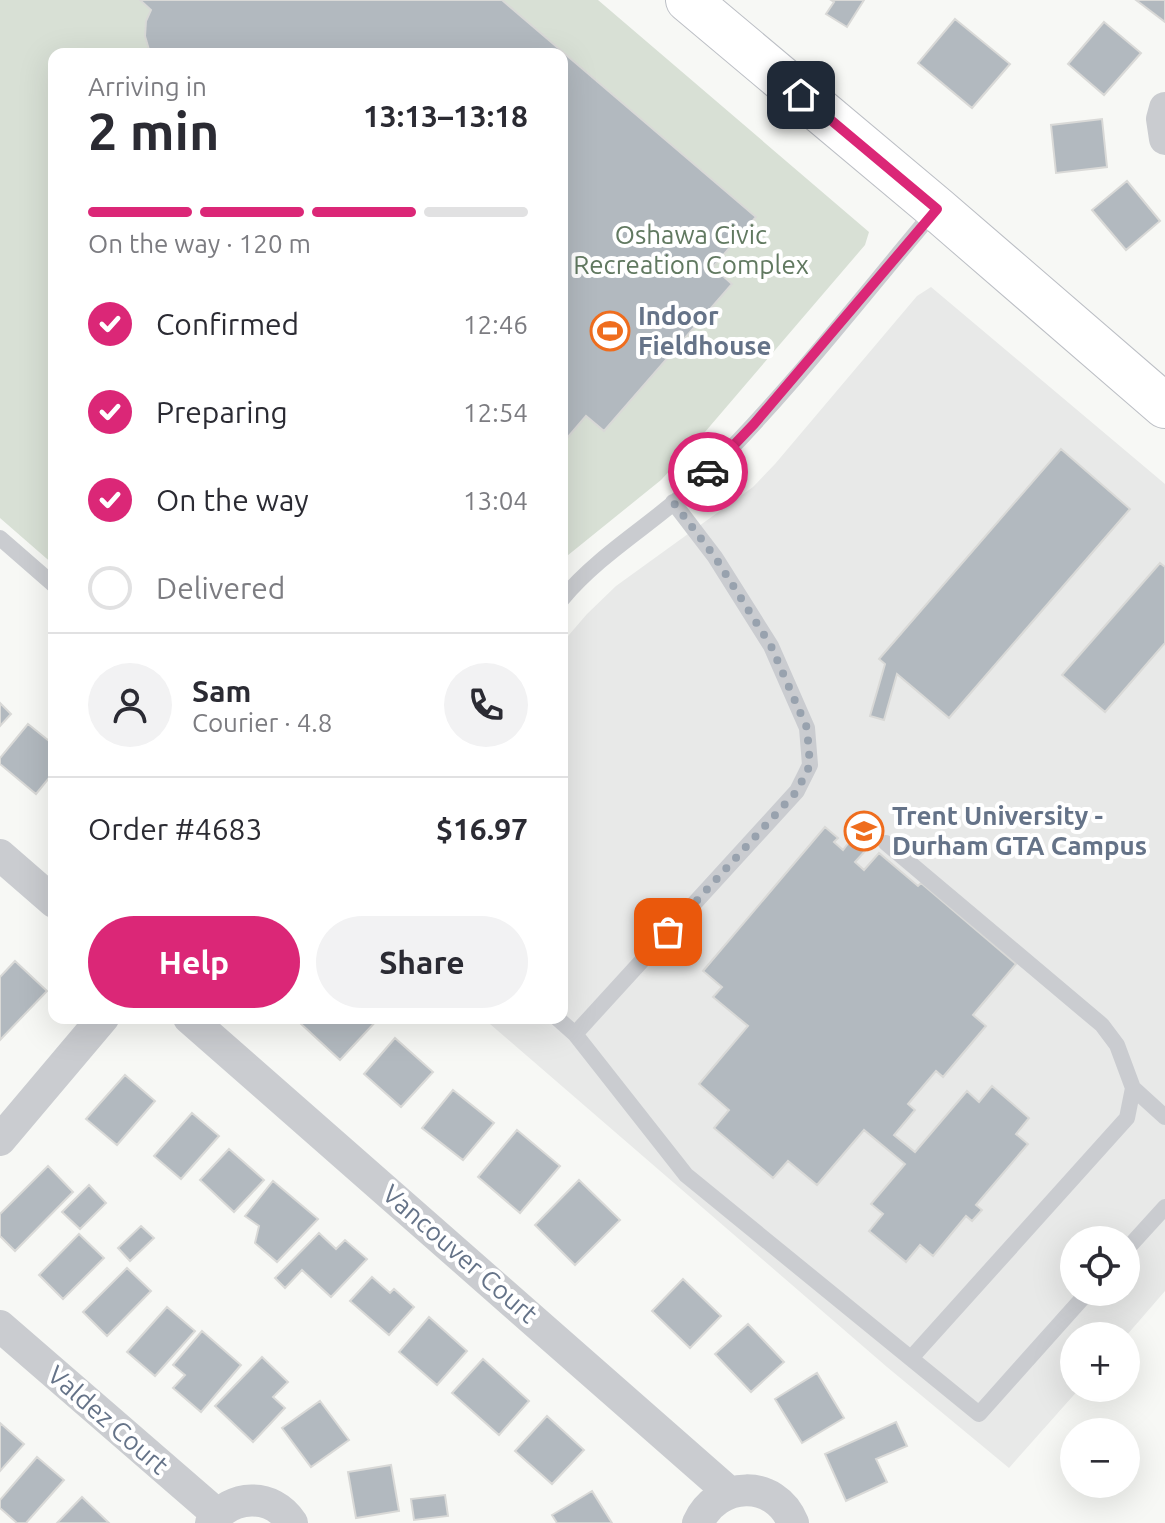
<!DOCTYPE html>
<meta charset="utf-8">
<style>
body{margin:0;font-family:Ubuntu,sans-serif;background:#f2f2f3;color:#2b2b33;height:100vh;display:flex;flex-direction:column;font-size:30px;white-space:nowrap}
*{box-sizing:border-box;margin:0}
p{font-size:26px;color:#7c7c81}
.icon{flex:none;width:44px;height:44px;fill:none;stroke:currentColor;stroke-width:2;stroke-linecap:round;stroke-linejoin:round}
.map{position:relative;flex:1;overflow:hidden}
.side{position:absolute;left:48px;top:48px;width:520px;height:976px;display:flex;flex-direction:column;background:#fff;border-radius:16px;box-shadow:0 8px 32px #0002}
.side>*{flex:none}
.tools{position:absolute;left:1060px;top:1226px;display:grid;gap:16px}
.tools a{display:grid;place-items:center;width:80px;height:80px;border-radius:50%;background:#fff;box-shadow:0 8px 32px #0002;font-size:40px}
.pin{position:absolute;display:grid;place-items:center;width:68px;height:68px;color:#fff;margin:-34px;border-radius:16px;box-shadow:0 4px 12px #0006}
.courier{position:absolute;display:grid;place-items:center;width:80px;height:80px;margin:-40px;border:6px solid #db2777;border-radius:50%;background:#fff;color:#222;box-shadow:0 2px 10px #0007}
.overview em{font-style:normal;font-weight:700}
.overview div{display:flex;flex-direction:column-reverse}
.overview{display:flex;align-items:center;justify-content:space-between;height:136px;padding:0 40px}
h1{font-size:52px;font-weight:700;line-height:60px}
.bar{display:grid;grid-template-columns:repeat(4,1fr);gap:12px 8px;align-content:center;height:96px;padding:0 40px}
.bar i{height:10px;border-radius:6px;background:#e1e1e2}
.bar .current{background:#db2777}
.bar p{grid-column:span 4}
.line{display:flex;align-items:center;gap:20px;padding:0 40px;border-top:2px solid #e1e1e2}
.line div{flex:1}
.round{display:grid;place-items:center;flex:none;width:84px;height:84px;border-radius:42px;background:#f2f2f3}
ol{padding:0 40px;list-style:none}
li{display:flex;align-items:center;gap:24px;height:88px}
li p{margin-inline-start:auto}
li .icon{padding:8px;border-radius:50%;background:#db2777;color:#fff;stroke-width:4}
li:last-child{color:#7c7c81}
li i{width:44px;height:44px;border:4px solid #e1e1e2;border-radius:50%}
.cta{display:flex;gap:16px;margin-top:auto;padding:16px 40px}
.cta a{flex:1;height:92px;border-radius:48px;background:#db2777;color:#fff;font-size:32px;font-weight:700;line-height:92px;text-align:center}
.cta a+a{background:#f2f2f3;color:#2b2b33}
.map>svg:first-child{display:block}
</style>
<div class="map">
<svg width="1165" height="1523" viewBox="0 0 1165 1523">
<rect width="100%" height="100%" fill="#f7f8f5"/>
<path fill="#e8e9e8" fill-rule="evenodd" d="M931 287 1165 484V1291L1126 1336H1074V1388H1080L1009 1468 887 1367 483 1018H562V643L587 614 616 586 753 487 775 464 917 296ZM1074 1240H1126V1292H1074Z"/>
<path fill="#d8e0d5" d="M0 0H598L869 232 865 245 693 446 661 480 562 560V54H54V565L0 518Z"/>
<path fill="#b2b9bf" stroke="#d9d9d7" stroke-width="2" d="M140 0H502L756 217 713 267 732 284 604 431 586 416 562 444V54H144L149 50 145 36 146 21 151 10Z
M831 0H864L847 27 826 14 834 2Z
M1136 0H1165V22Z
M955 19 1010 64 972 108 918 63Z
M1104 22 1141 53 1104 95 1068 64Z
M1102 119 1107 167 1056 173 1051 125Z
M1127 181 1160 221 1126 250 1092 210Z
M1061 449 1130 509 949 718 897 674 884 720 870 716 885 664 879 659Z
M1160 563 1165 567V643L1105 712 1062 675Z
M0 703 11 714 0 726Z
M28 724 54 745V772L36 794 0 764V758Z
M825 827 838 838 834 842 843 850 853 837 867 849 855 862 864 870 879 853 918 886 921 883 1016 964 973 1015 986 1026 943 1077 936 1071 908 1104 915 1110 894 1135 915 1152 967 1091 979 1102 992 1086 1029 1118 1016 1134 1028 1144 976 1205 982 1210 972 1221 966 1216 933 1256 920 1245 906 1262 869 1231 883 1214 871 1204 905 1164 864 1130 817 1185 788 1161 773 1178 714 1128 729 1110 699 1084 748 1026 713 997 722 987 703 971Z
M15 961 47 991 0 1040V977Z
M303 1018H379L340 1060 299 1022Z
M395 1038 433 1072 401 1107 364 1074Z
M125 1075 155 1101 117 1145 86 1119Z
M453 1090 494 1123 463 1160 422 1128Z
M192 1113 219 1136 181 1179 154 1156Z
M517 1130 560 1166 520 1213 478 1177Z
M229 1149 264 1180 234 1212 200 1180Z
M48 1166 73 1192 15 1251 0 1236V1214Z
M579 1180 620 1220 575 1265 535 1225Z
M273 1181 318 1219 277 1262 255 1243 259 1226 245 1216Z
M89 1185 106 1203 80 1229 62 1212Z
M141 1226 154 1238 130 1261 118 1248Z
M319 1233 336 1249 345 1240 367 1259 331 1297 302 1270 285 1288 275 1278Z
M79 1234 104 1258 63 1299 39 1275Z
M127 1268 151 1291 107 1336 83 1312Z
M372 1277 390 1293 394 1289 414 1307 389 1335 350 1301Z
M683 1279 721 1316 690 1348 652 1311Z
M167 1307 195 1331 155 1376 127 1352Z
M429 1317 467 1351 437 1385 399 1352Z
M748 1324 784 1362 751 1392 715 1354Z
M202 1331 241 1365 201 1412 173 1388 185 1375 173 1365Z
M262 1357 288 1382 273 1397 285 1408 253 1442 215 1406Z
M483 1359 529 1401 499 1435 452 1393Z
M817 1373 844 1418 802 1443 775 1399Z
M320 1401 349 1440 311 1467 282 1428Z
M547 1416 584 1450 552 1484 515 1451Z
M896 1422 907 1446 876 1459 887 1482 846 1501 825 1454Z
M0 1423 24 1444 0 1471Z
M37 1457 64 1480 26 1523H17L0 1508V1500Z
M391 1465 399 1511 356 1518 348 1472Z
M592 1491 612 1523H557L552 1515Z
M445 1495 448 1516 414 1520 411 1499Z
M82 1497 109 1523H57Z"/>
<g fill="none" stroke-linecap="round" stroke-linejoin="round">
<defs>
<path id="secondary" d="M688 0 937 209 1165 406"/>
</defs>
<use href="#secondary" stroke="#bcbfc5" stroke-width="46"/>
<path stroke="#caccd0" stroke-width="16" d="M0 538 54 585
M562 599C603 550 660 520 704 476 788 393 860 299 936 209
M886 843 1102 1025 1117 1045 1133 1088 1165 1117
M557 1018 575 1034 686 1175 979 1414 1088 1292
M575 1034 797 791 810 765 807 728 771 646 715 557 673 502
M1126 1250 1165 1207
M912 1357 1127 1118 1133 1088"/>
<path stroke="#caccd0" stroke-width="32" d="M1165 108 1162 119 1165 139
M0 855 54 902
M189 1018 730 1493
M0 1140 103 1018
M0 1326 217 1514
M211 1523C231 1494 272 1492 292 1523
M698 1523C717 1481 775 1478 793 1523"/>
<use href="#secondary" stroke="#fff" stroke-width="44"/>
</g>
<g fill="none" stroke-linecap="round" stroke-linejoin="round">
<path stroke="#98a2ae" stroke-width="8" stroke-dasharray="0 14.4" d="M668 932 797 791 810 765 807 728 771 646 715 557 673 502 708 472"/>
<path stroke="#db2777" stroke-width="10" d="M708 472 754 424 937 209 801 95"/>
</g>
<defs>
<symbol id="stadium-ring" viewBox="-11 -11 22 22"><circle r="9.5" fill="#fff" stroke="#ef6d1e" stroke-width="1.5"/><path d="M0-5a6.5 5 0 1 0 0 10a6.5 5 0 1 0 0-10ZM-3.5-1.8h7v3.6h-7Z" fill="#ef6d1e"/></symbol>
<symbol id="university-ring" viewBox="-11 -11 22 22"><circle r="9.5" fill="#fff" stroke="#ef6d1e" stroke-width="1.5"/><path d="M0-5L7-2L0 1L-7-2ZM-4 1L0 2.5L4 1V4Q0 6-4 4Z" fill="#ef6d1e"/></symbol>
</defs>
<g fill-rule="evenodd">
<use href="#stadium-ring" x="588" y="309" width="44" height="44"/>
<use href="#university-ring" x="842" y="809" width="44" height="44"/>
</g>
<g text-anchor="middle" stroke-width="8" stroke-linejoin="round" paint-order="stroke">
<g font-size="26" fill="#617960" stroke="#fff">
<text x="691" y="244">Oshawa Civic<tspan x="691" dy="30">Recreation Complex</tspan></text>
</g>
<g font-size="26" font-weight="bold" fill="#657388" stroke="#fff" text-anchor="start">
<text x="638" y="325">Indoor<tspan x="638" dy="30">Fieldhouse</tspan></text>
<text x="892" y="825">Trent University -<tspan x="892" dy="30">Durham GTA Campus</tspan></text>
</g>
<g font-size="26" fill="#657388" stroke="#fff">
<text transform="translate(460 1254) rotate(41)" y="9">Vancouver Court</text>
<text transform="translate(108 1420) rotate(41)" y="9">Valdez Court</text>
</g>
</g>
</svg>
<div class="tools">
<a><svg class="icon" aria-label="locate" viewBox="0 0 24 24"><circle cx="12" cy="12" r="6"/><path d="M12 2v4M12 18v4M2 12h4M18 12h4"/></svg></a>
<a>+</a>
<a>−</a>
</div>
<div class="pin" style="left:668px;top:932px;background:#ea580c"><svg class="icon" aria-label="bag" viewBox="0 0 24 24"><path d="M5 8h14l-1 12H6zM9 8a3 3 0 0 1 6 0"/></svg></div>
<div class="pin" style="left:801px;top:95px;background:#1f2937"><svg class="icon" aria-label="home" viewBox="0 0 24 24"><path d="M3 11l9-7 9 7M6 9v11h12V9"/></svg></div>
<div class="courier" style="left:708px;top:472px"><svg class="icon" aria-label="car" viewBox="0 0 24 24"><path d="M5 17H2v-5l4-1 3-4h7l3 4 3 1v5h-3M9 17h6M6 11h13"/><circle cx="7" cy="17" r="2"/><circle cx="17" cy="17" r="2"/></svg></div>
<section class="side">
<div class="overview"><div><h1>2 min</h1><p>Arriving in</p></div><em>13:13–13:18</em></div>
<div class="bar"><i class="current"></i><i class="current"></i><i class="current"></i><i></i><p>On the way · 120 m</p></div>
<ol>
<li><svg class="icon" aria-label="check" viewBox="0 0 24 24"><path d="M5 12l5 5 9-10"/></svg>Confirmed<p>12:46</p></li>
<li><svg class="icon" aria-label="check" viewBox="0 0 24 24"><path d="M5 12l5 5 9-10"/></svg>Preparing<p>12:54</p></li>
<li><svg class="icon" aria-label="check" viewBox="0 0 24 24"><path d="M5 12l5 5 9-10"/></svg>On the way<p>13:04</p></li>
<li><i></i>Delivered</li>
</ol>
<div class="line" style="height:144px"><a class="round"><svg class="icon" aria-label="person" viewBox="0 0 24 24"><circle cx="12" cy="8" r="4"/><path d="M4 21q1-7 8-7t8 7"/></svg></a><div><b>Sam</b><p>Courier · 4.8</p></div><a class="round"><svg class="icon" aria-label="phone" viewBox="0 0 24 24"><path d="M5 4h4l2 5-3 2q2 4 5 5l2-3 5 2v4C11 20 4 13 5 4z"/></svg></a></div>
<div class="line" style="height:104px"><div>Order #4683</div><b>$16.97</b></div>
<div class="cta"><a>Help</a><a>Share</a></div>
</section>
</div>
